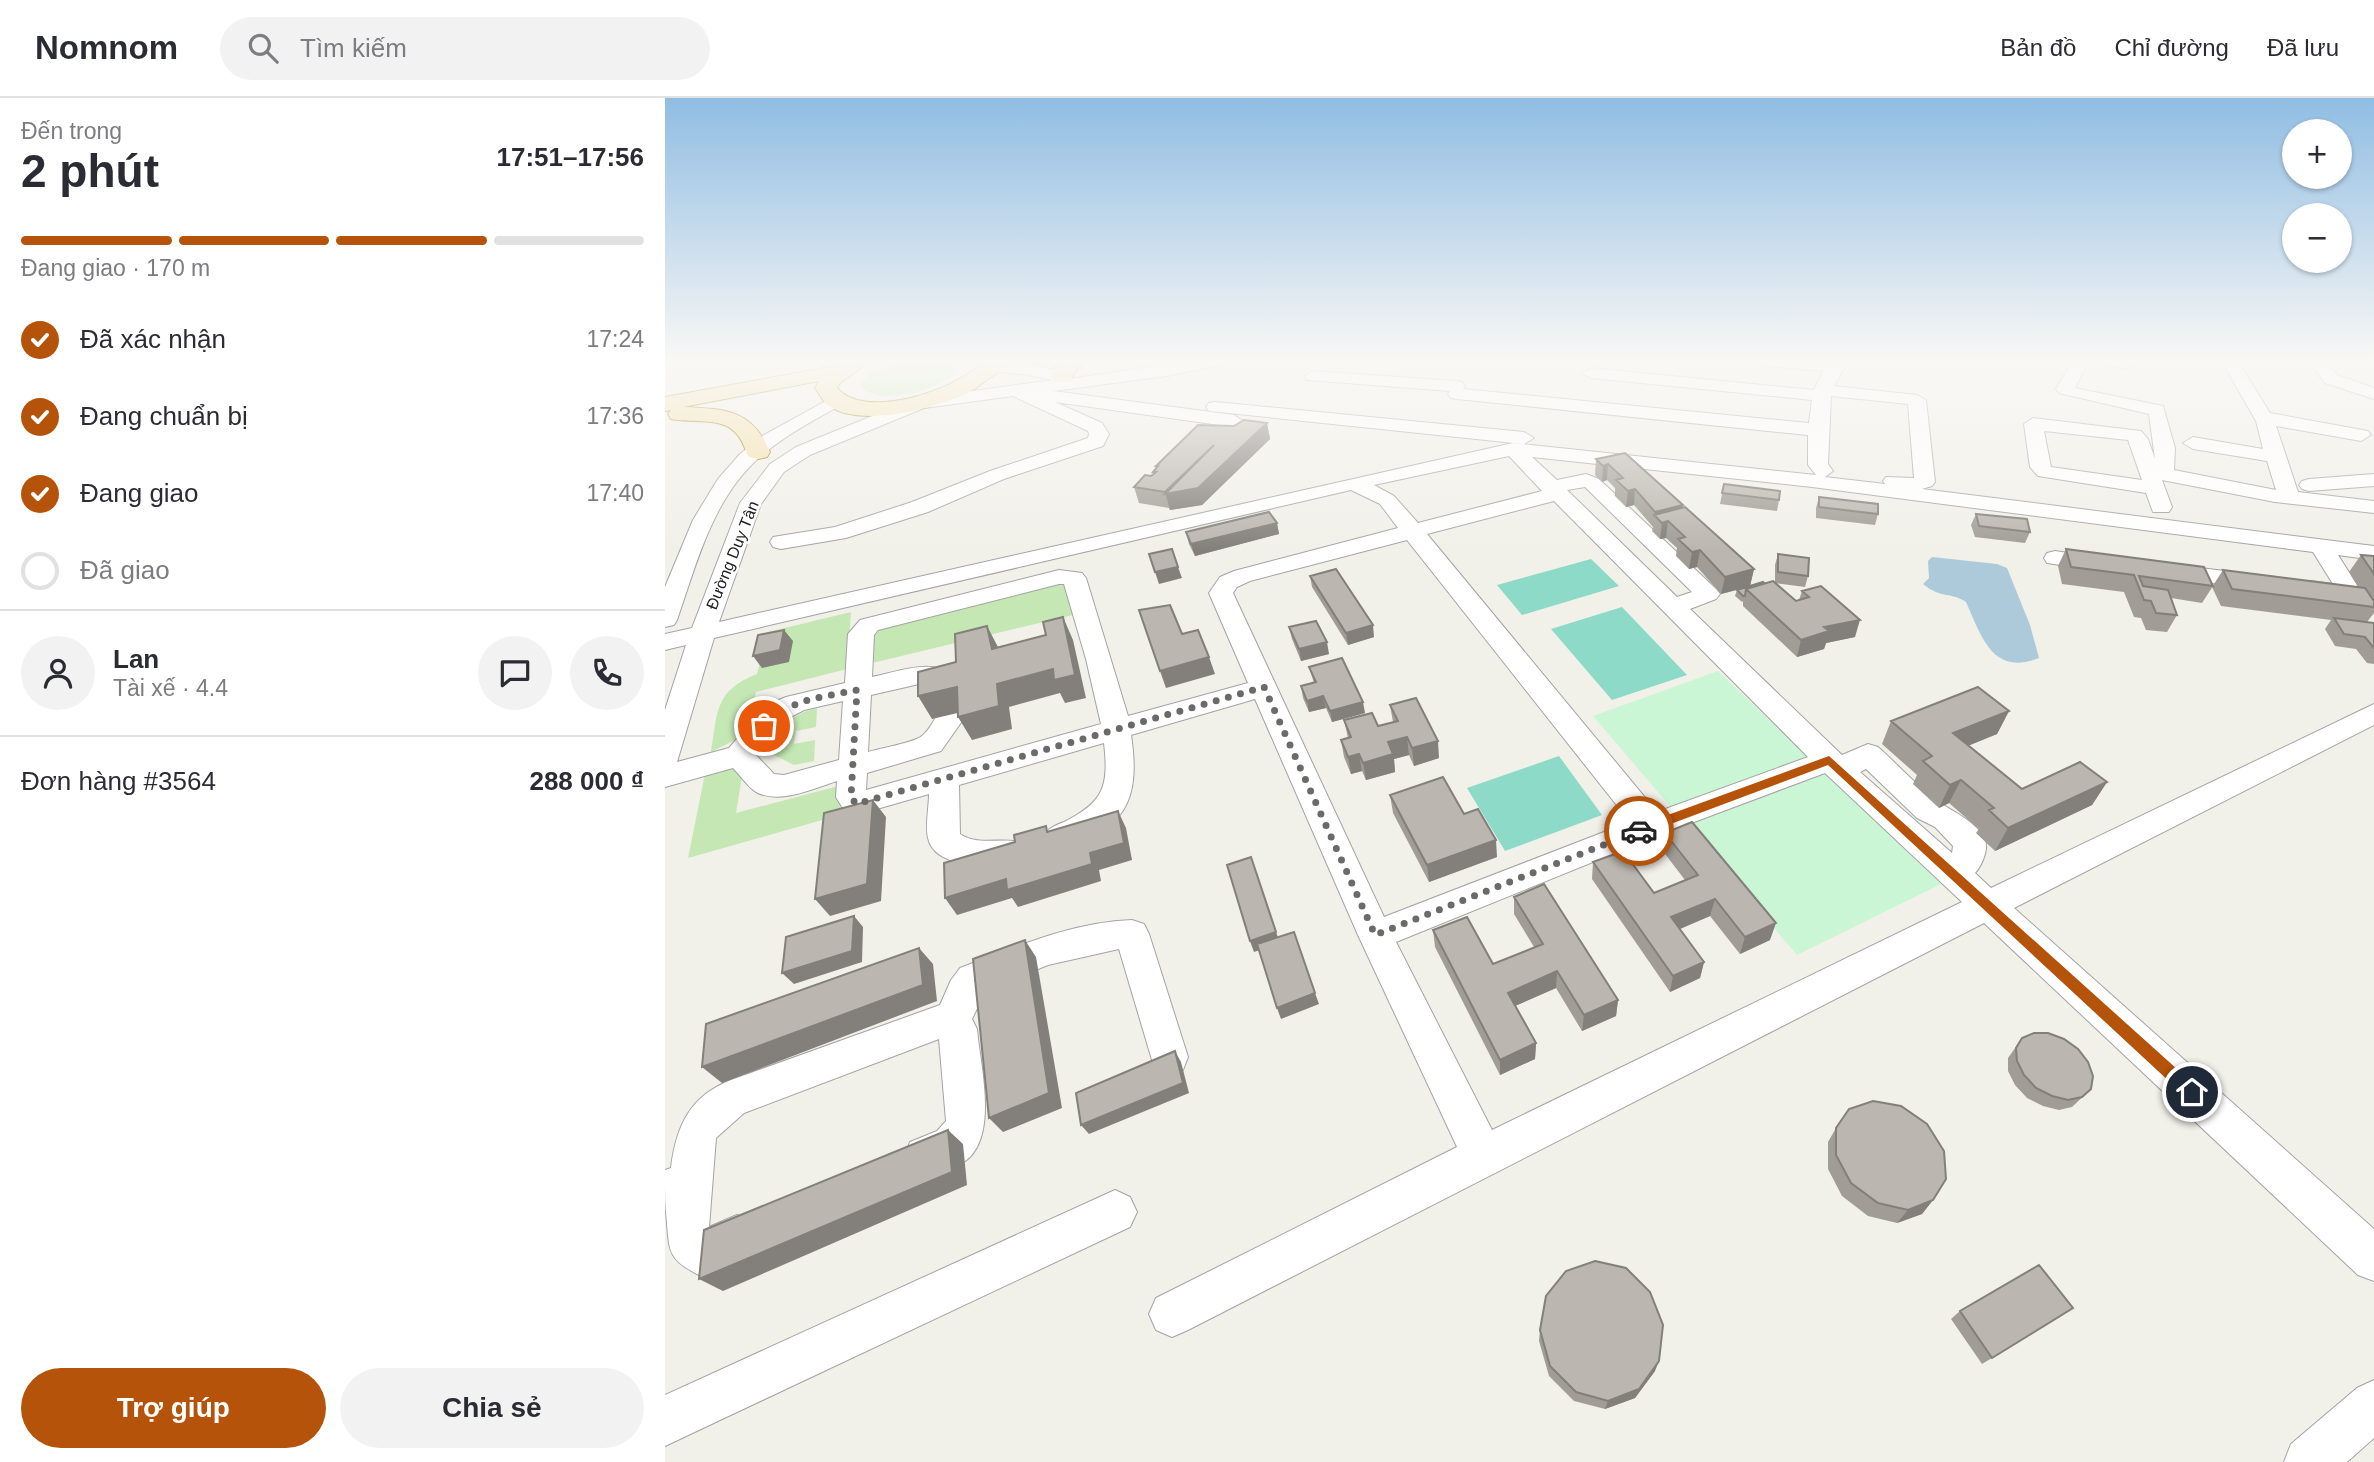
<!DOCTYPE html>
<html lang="vi">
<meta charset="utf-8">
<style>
body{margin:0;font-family:Helvetica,sans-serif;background:#f2f2f3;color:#2b2b33;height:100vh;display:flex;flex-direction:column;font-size:26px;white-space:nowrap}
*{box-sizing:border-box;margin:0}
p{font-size:23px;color:#7c7c81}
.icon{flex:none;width:38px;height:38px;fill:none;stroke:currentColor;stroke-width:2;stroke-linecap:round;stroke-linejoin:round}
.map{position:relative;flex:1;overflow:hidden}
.panel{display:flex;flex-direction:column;background:#fff;width:665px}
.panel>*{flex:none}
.controls{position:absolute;left:1617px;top:21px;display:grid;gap:14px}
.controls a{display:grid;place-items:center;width:70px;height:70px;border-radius:50%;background:#fff;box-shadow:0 2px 5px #0004;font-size:35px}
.pin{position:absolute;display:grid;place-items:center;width:60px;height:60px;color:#fff;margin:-30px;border:4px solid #fff;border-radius:50%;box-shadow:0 2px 7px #0007}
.courier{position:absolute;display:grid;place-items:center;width:70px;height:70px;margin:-35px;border:5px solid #b45309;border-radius:50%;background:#fff;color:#222;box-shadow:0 2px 9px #0007}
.head em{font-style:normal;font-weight:700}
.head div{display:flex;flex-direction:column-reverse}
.head{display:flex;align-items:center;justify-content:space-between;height:119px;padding:0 21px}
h1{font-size:46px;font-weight:700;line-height:52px}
.bar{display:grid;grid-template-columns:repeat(4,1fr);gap:10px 7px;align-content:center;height:84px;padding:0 21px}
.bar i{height:9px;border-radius:5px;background:#e1e1e2}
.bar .current{background:#b45309}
.bar p{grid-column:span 4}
.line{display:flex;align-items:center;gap:18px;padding:0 21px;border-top:2px solid #e1e1e2}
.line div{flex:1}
.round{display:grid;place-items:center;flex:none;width:74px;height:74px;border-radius:37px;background:#f2f2f3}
ol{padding:0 21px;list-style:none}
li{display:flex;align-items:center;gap:21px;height:77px}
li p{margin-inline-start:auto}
li .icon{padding:7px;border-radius:50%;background:#b45309;color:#fff;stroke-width:4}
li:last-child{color:#7c7c81}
li i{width:38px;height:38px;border:4px solid #e1e1e2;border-radius:50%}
.button{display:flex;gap:14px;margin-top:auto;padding:14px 21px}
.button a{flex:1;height:80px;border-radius:42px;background:#b45309;color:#fff;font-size:28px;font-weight:700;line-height:80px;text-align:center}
.button a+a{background:#f2f2f3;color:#2b2b33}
header{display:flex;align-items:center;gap:42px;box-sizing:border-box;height:98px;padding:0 35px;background:#fff;border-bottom:2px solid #e1e1e2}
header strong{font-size:33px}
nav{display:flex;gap:38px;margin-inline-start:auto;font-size:24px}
.search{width:490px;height:63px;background:#f2f2f3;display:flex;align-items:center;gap:18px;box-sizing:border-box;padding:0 24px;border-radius:38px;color:#7c7c81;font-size:26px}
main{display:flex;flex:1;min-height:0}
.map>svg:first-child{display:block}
</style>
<header>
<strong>Nomnom</strong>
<div class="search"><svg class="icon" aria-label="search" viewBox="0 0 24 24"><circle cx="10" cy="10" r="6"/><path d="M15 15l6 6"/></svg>Tìm kiếm</div>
<nav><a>Bản đồ</a><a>Chỉ đường</a><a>Đã lưu</a></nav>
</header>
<main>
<section class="panel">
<div class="head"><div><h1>2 phút</h1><p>Đến trong</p></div><em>17:51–17:56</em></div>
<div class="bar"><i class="current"></i><i class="current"></i><i class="current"></i><i></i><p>Đang giao · 170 m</p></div>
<ol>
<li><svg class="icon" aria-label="check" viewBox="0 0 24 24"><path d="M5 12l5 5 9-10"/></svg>Đã xác nhận<p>17:24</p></li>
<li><svg class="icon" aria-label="check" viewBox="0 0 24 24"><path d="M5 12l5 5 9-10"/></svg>Đang chuẩn bị<p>17:36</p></li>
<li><svg class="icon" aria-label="check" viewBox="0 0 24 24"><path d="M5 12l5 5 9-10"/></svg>Đang giao<p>17:40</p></li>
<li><i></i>Đã giao</li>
</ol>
<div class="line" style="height:126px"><a class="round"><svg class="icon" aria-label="person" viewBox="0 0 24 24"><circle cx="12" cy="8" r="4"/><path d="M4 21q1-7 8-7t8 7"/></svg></a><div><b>Lan</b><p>Tài xế · 4.4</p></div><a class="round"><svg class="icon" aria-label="chat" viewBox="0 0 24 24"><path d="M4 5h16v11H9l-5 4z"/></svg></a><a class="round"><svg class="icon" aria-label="phone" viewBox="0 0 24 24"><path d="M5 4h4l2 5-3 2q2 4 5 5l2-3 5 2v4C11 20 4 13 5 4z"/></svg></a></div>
<div class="line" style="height:91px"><div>Đơn hàng #3564</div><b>288 000 ₫</b></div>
<div class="button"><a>Trợ giúp</a><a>Chia sẻ</a></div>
</section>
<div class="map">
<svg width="1709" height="1364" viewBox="0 0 1709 1364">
<rect width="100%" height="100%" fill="#f1f0e9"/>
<path fill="#c5e7b4" d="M245 262H277L290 268 291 273C278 292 209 310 195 287L205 275Z
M401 484 412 516 203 566 210 531Z
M186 514 182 571 91 594 82 636 46 654C53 614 49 593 92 576L103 534Z
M152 610 151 629 131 633 129 646 150 642 149 663 129 667 109 657 108 641C120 624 131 615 152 610Z
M62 667 78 672 71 715 177 687 175 717 23 760 41 671Z"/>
<path fill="#cbf6d5" d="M1053 573 1276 786 1132 857 928 618Z"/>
<path fill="#8edac8" d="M926 461 954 488 857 517 832 487Z
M957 509 1022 577 947 602 886 531Z
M894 658 937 717 840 753 802 690Z"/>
<path fill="#adcadb" d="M1267 459 1332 466 1342 470 1365 527 1374 560C1327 579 1316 537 1301 504 1287 494 1276 501 1258 486L1264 480 1263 463Z"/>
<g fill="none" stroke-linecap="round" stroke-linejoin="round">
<defs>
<path id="minor" d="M531 262H562L560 266 502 278 388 293 569 317 578 323 576 327 569 329 390 304 437 325 444 336 438 348 339 381 263 414 181 440 116 451 108 449 105 444 108 439 170 429 247 404 325 373 423 340 424 336 423 333 348 298 259 310 145 357 119 374 96 406 54 524 848 345 1151 377 1143 367V337L792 301 786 300 783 296 785 293 642 282 639 278 648 273 791 283 797 284 800 288 798 291 1144 325 1147 302 926 280 917 275 926 270 1149 292 1158 273 1095 267 1087 262H1184L1169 288 1252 297 1261 302 1270 384 1267 388 1257 391 1709 448V462L1673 457 1694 490C1682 508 1654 499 1637 495L1633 490 1637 485 1645 483 1668 486 1648 454 1147 389 867 359 892 382 921 376 934 381 1051 491 1055 496 1051 501 1025 511 1177 657 1203 646 1213 649C1233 667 1252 688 1273 704 1286 712 1319 728 1321 746 1322 755 1316 769 1310 775L1326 790 1709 606V627L1349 810 1709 1131V1183L1693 1177 1319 825 523 1232 507 1239 491 1232 484 1216 491 1200 792 1049 693 837 590 601 466 637C476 704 460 731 394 752L383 749 378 740C383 730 389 728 399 724 439 704 444 688 439 645L294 687 295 736C315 749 337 738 358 745L363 754 358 763C335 770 270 773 263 740 260 727 264 710 264 696L191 717 180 714 171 699 172 683C149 690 115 707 91 694 83 689 75 677 68 670L0 689V612L21 547 0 552V536L27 530 75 405 105 366 131 349 249 301 388 282 359 276 320 273 318 269C330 256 384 271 402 275L404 281ZM1166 298 1243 306 1249 380 1221 379 1218 383 1220 386 1160 379 1168 373 1163 366ZM844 358 877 393 753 425 729 398 709 387ZM920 389 1027 494 1012 499 902 392ZM686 392 715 406 733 430 569 473 555 479 544 495 583 585 463 618 421 480 417 475 394 472 195 522 183 536 180 585 121 599 100 608 64 650 12 664 49 540ZM889 403 1143 659 992 714 762 436ZM742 442 965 724 719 819 568 495 572 489 585 483ZM394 486H399L421 561 436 626 201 692 202 675 276 653 302 616 298 609C270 602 273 625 257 638 248 645 216 650 203 654L206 597 263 584C275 594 282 602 298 597L301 591C279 555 241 572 207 579L209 537 213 532ZM178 603 174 662 119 677 109 676 91 657 120 622 139 612ZM1201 671 1252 720 1270 729 1288 748 1287 755 1195 674ZM1160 675 1297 804 827 1032 731 844 997 736Z
M1408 262H1424L1410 290 1498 308 1510 350 1509 372 1611 392 1602 363 1528 351 1518 345 1528 339 1598 351 1591 323 1556 262H1572L1605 315 1703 333 1706 337 1696 343 1611 328 1633 394 1709 403V415L1610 404 1497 382 1507 409 1504 414H1488L1481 395 1373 378 1365 369 1359 326 1368 320 1476 333 1483 341 1490 361 1484 316 1394 295 1391 291ZM1379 333 1463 342 1477 382 1386 369Z
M1434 262H1465L1469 266 1461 271 1436 266Z
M1642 262H1659L1672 277 1709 290V301L1660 285Z
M170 298 176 299 179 303 176 307C142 326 105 345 79 375 44 415 29 473 12 522L9 527 0 529V489L28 422 53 381 75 356 99 337Z
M550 304 859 334 869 340 859 346 544 313 541 309 544 305Z
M1709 376V388L1644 393 1637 391 1634 387 1637 383 1644 381Z
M1390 453 1444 461 1448 466 1444 471 1436 473 1382 465 1379 460 1382 455Z
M1503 466 1592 477 1600 479 1604 484 1600 489 1592 491 1495 478 1491 473 1495 468Z
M467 822 479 826 484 836 523 959 518 972 504 977 490 972 454 851 383 867 321 892 307 921 312 931C315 966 332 1031 305 1059 294 1070 274 1074 260 1080L245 1074 239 1059 245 1044 272 1033 281 1023 274 941 79 1015 51 1040 44 1129 72 1117 88 1123 94 1139 88 1155 34 1177C0 1160 5 1152 1 1115 0 1104 0 1086 0 1072L6 1070C11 1028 25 998 66 982L275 907 286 882 295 870C351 849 407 824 467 822Z
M450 1092 465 1099 472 1114 465 1129 0 1348V1297Z
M1709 1282V1340L1682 1364H1619L1626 1346 1692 1290Z"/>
<path id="major" d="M180 262H207L175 285 172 290C200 323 288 292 315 267V262H372L369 266C358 269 342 269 332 275 321 281 313 290 301 296 269 310 194 331 163 307 158 304 154 295 150 290L154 283 18 309C60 311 87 311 105 354L102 359 93 361 84 359C80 353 79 345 74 339 60 317 28 326 6 321L3 316 6 312 0 313V299L170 268Z
M398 262H421L409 274 406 284H390L387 279 388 272Z"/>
</defs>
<use href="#minor" stroke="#a3a3a3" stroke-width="2"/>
<use href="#major" stroke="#947b0b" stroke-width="2"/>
<use href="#minor" fill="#fff" fill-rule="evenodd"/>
<use href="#major" fill="#f6e0aa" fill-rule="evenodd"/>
</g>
<path fill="#a19d96" d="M602 325 605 341 537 407 505 412 504 410 474 405 469 389 489 376 488 374 492 370 491 368 569 328Z
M960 355 1018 410 1089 471 1085 488 1131 503 1134 502 1137 493 1190 539 1161 545 1159 551 1132 559 1078 508V503L1077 504 1070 498 1072 492 1056 496 1032 469 1024 471 1011 458 1012 450 1001 440 995 441 987 433 988 429 969 407 961 409 950 398V390L942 382 937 384 930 377 931 361Z
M1059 386 1114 402 1112 413 1055 406Z
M1154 399 1213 416 1210 427 1151 420V410Z
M1311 416 1365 434 1360 445 1310 439 1306 427Z
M612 425 614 436 530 458 524 446 521 434Z
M1401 451 1548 488 1537 505 1506 500 1512 517 1502 534 1481 532 1476 520 1469 519 1459 494 1397 486 1393 468Z
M1113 456 1143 478 1140 489 1110 485V467Z
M1696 457 1709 458V515L1702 524 1709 525V566L1702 565 1691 551 1670 548 1660 531 1666 522 1556 508 1547 489 1558 472 1693 489 1684 474Z
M645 478 709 539 683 547 647 489Z
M624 529 664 556 636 563 627 541Z
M644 569 700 615 667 624 661 610 644 614 638 600 636 588 649 585Z
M725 607 774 660 749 668 744 657 729 661 730 674 701 682 697 673 686 676 679 659 676 642 683 640 679 622 713 628 728 624Z
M1344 613 1332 636 1303 648 1357 691 1442 684 1427 707 1330 753 1311 735 1314 731 1284 705 1274 710 1248 686 1252 677 1217 646 1226 623Z
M725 697 799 716 832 759 764 784 728 715Z
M1000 735 1105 842 1075 856 1045 818 1015 831 1039 864 1035 880 1005 894 927 781 928 764 989 795 1020 782 997 752Z
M849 799 953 902 951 918 917 933 891 890 850 908 871 945 870 961 835 977 770 849 768 832 828 866 869 849 849 816Z
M1357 940 1426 991 1407 1009 1394 1012 1378 1008 1362 1000 1350 987 1343 973V960Z
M1171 1030 1268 1102 1257 1116 1232 1125 1203 1118 1177 1098 1163 1071V1044Z
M1295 1213 1396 1218 1317 1266 1286 1221Z
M875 1232 990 1273 970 1300 940 1311 909 1303 884 1278 874 1243Z"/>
<path fill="#837f7a" d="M602 325 605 341 537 407 505 412 500 394 549 347Z
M943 366 942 382 937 384 938 368Z
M970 391 969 407 961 409 963 393Z
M1018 407 1016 423H1003L1001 440 995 441 997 425 990 418V414Z
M612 425 614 436 530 458 526 446Z
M1035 452 1032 469 1024 471 1027 454Z
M513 469 517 480 494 486 490 474Z
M1089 471 1085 488 1056 496 1060 479Z
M398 519 408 542 421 600 400 605 395 595 344 609 347 631 307 642 293 619 332 586Z
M1195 522 1190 539 1161 545 1159 551 1132 559 1136 542 1159 529Z
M708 527 709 539 683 547 681 535Z
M322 528 334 551H327Z
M119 532 128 543 124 564 97 570 88 558Z
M662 544 664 556 636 563 634 551Z
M544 559 550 576 501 590 495 573Z
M292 589 305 612 267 621 253 598Z
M658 598 661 610 644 614 642 603Z
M698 604 700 615 667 624 665 613Z
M1344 613 1332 636 1277 658 1288 635Z
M742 639 744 657 729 661 730 674 701 682 698 665 723 644Z
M773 643 774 660 749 668 747 650Z
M694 656 697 673 686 676 683 659Z
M1296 682 1284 705 1274 710 1285 687Z
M1442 684 1427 707 1330 753 1343 730Z
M208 702 221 719 216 803 165 818 150 801Z
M453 713 461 730 467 762 434 772 436 783 353 809 347 800 292 817 280 800 425 755Z
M831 742 832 759 764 784 762 767Z
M1050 801 1045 818 1003 836 1006 819Z
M189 818 198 829 197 864 129 886 117 875Z
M1111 825 1105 842 1075 856 1080 839Z
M611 834 615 845 589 854 585 843Z
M360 842 371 859 397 1010 338 1034 324 1020Z
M254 850 268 866 272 903 57 985 37 969Z
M1039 864 1035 880 1005 894 1008 878Z
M892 873 891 890 843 911V895Z
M650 895 654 906 616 921 612 910Z
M953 902 951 918 917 933 919 917Z
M871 945 870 961 835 977V962Z
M510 953 516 964 524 995 424 1036 416 1027Z
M283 1032 298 1046 302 1087 58 1193 34 1181Z
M1268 1102 1257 1116 1232 1125 1243 1112Z
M994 1263 990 1273 970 1300 940 1311 943 1303Z"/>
<path fill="#bbb6af" stroke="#837f7a" stroke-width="2" d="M579 322 602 325 533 390 500 396 549 347 500 394 469 389 480 377 486 378 491 374H488L493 368H491L533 327 569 328Z
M960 355 1018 407 990 414 970 391 963 393 951 382 958 380 943 366 938 368 931 361Z
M1059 386 1115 393 1114 402 1057 395Z
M1154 399 1213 406V416L1154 409Z
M1020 409 1089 471 1060 479 1035 452 1027 454 1013 441 1020 439 1003 423 997 425 989 417Z
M604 414 612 425 526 446 521 434Z
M1311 416 1362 421 1365 434 1314 428Z
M507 451 513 469 490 474 484 456Z
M1401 451 1539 469 1548 488 1474 478 1478 488 1503 492 1512 517 1491 515 1486 503 1479 502 1469 477 1406 469Z
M1113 456 1144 460 1143 478 1113 474Z
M1696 457 1709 458V476Z
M671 471 708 527 681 535 645 478Z
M1558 472 1700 490 1709 503V509L1567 491Z
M1108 483 1131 503 1144 499 1137 493 1156 488 1195 522 1159 529 1164 533 1136 542 1081 491Z
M1098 484 1099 485 1081 491 1080 498H1078L1072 492Z
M505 507 517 536 533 532 544 559 495 573 474 512Z
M398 519 410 577 389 582 388 571 332 586 334 608 293 619 292 589 253 598V574L291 564 290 536 322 528 327 551 381 537 378 524Z
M1669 520 1709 525V550L1700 539 1679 536Z
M651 523 662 544 634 551 624 529Z
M119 532 115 552 88 558 93 537Z
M677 560 698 604 665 613 658 598 642 603 636 588 651 584 644 569Z
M1313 589 1344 613 1288 635 1357 691 1415 664 1442 684 1343 730 1324 712 1329 710 1296 682 1285 687 1258 663 1267 658 1226 623Z
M751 600 773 643 747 650 742 639 723 644 728 656 698 665 694 656 683 659 676 642 686 639 679 622 707 615 713 628 733 623 725 607Z
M778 679 799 716 813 711 831 742 762 767 725 697Z
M208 702 202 786 150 801 159 715Z
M453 713 459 745 425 755 427 766 342 792 341 781 280 800 279 765 350 744 349 737 381 728 382 734Z
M1027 724 1111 825 1080 839 1050 801 1006 819 1039 864 1008 878 928 764 958 753 989 795 1033 777 1000 735Z
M586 759 611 834 585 843 562 767Z
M879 786 953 902 919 917 892 873 843 895 871 945 835 962 768 832 802 819 828 866 878 846 849 799Z
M189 818 187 853 117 875 121 839Z
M629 834 650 895 612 910 592 846Z
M360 842 384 995 324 1020 308 861Z
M254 850 258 887 37 969 41 926Z
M1369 935H1383L1399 941 1413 951 1423 964 1428 978 1426 991 1417 999 1403 1002 1387 998 1371 990 1359 977 1352 963 1351 950 1357 940Z
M510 953 518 985 416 1027 411 995Z
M1208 1003 1236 1008 1262 1026 1279 1053 1281 1081 1268 1102 1243 1112 1213 1105 1186 1085 1171 1057V1030L1184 1011Z
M283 1032 287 1074 34 1181 39 1132Z
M930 1163 961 1170 985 1194 998 1227 994 1263 974 1291 943 1303 911 1294 885 1268 875 1232 881 1198 901 1173Z
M1374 1167 1408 1210 1327 1260 1295 1213Z"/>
<linearGradient id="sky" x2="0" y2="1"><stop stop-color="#90bde3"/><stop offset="0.58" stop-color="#f9f8f5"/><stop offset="1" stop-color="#f9f8f5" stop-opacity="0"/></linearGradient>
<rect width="1709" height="453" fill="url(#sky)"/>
<path fill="#b45309" d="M1164 658 1532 989 1534 994 1532 999 1527 1001 1521 999 1163 667 979 736H970L968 733 970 729Z"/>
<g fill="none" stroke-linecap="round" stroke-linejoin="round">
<path stroke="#6a6a68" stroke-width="7" stroke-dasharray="0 12.6" d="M99 628C123 601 159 599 192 592L186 699 191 706 599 589 710 837 974 733"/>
</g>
<g text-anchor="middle" stroke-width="5" stroke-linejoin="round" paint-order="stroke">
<g font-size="16" fill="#222" stroke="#fff">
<text transform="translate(67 457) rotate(-68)" y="6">Đường Duy Tân</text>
</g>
</g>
</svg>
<div class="controls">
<a>+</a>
<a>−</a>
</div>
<div class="pin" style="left:99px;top:628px;background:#ea580c"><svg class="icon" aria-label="bag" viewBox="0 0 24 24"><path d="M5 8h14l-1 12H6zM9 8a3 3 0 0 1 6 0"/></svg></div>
<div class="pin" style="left:1527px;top:994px;background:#1f2937"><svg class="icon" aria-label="home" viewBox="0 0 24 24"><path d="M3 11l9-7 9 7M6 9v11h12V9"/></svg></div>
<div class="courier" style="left:974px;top:733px"><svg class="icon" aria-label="car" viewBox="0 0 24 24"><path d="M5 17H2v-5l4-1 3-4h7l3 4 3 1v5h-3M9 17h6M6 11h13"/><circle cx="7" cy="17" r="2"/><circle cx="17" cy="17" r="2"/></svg></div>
</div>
</main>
